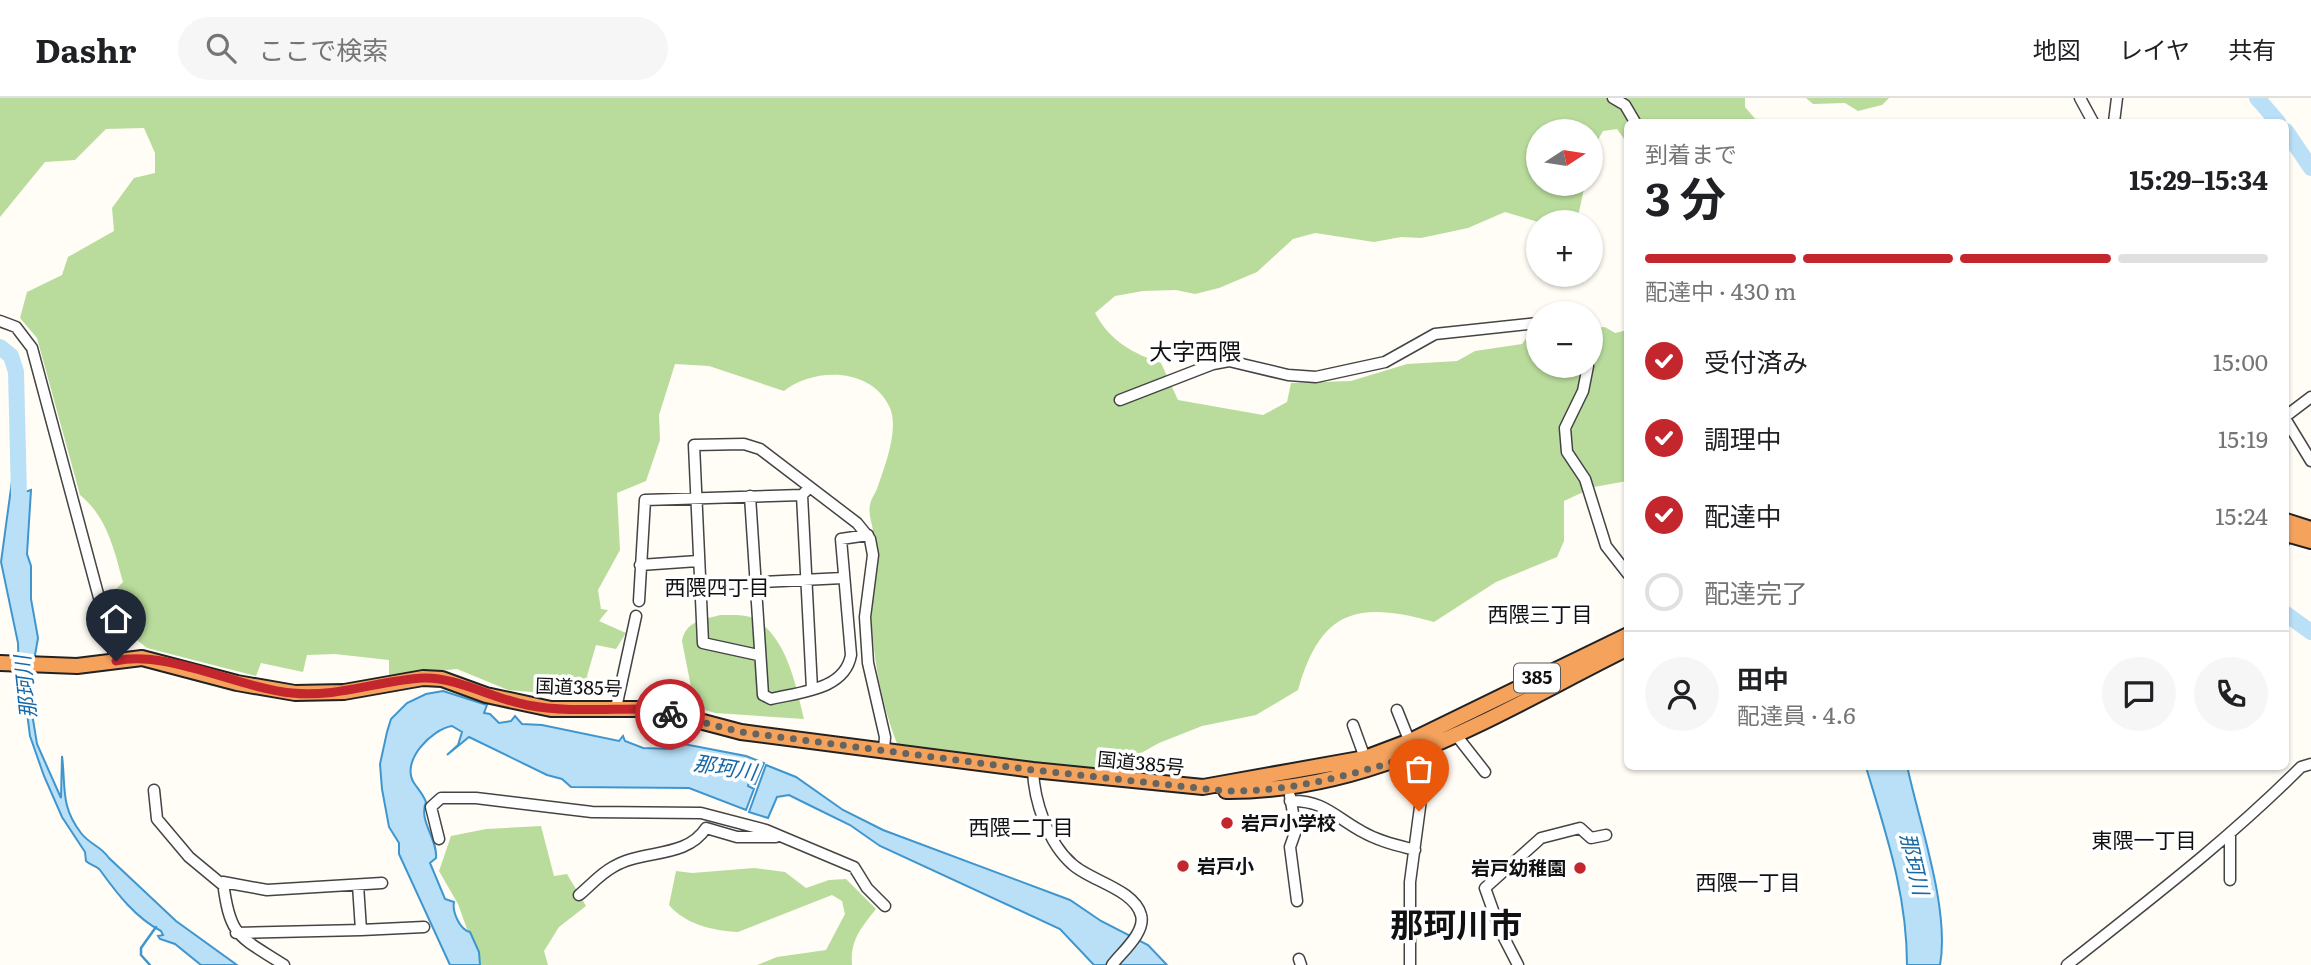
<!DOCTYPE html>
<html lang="ja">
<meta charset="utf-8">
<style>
body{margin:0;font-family:Literata,"Noto Sans JP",serif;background:#f6f6f6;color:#202124;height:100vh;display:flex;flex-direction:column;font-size:26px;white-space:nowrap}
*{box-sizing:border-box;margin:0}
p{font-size:23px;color:#757577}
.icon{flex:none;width:38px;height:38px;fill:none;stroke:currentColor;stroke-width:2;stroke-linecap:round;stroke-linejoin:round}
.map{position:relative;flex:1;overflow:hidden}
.sheet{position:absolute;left:1624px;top:21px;width:665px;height:651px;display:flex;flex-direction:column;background:#fff;border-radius:10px;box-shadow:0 2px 5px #0004}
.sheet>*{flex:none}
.needle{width:46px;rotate:78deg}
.fabs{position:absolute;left:1526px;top:21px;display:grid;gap:14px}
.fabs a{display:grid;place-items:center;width:77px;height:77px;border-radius:50%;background:#fff;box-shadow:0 2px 5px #0004;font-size:35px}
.pin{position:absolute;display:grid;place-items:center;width:60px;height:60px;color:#fff;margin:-72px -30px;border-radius:50% 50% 50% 0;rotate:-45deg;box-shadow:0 0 7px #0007}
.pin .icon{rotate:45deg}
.courier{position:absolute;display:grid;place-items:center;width:70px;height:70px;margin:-35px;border:5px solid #c4262e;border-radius:50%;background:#fff;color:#222;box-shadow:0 2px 9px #0007}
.summary em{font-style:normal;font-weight:700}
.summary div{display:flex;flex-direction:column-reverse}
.summary{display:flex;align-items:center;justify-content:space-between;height:119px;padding:0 21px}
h1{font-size:46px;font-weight:700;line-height:52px}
.bar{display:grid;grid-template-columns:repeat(4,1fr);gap:10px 7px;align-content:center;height:84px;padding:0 21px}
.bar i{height:9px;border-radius:5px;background:#e0e0e0}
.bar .current{background:#c4262e}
.bar p{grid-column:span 4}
.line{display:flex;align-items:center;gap:18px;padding:0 21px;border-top:2px solid #e0e0e0}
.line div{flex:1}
.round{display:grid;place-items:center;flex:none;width:74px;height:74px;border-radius:37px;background:#f6f6f6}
ol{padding:0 21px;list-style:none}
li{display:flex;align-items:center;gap:21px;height:77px}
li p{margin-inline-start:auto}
li .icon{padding:7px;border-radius:50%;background:#c4262e;color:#fff;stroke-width:4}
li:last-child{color:#757577}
li i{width:38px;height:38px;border:4px solid #e0e0e0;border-radius:50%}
header{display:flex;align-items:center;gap:42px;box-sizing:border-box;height:98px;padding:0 35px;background:#fff;border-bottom:2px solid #e0e0e0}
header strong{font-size:33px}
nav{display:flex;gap:38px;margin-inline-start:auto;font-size:24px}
.search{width:490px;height:63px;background:#f6f6f6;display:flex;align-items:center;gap:18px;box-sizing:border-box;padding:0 24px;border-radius:38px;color:#757577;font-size:26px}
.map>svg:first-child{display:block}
</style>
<header>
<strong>Dashr</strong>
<div class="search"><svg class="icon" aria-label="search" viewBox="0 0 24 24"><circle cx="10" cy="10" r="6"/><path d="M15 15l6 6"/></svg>ここで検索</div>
<nav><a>地図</a><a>レイヤ</a><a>共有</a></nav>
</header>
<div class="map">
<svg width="2311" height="867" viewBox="0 0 2311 867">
<rect width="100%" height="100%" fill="#fffdf5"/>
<path fill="#b9dc9c" d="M0 0H1745V9L1758 24H1628L1627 45 1617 31 1603 33 1591 54V33H1538V86H1585L1579 114 1572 124H1538L1505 114 1468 130 1421 140 1401 139 1374 144 1315 135 1293 141 1257 174 1219 190 1195 196 1176 192 1143 193 1115 198 1095 215C1110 243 1132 255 1161 265L1178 302 1263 317 1287 304 1291 285 1351 283 1407 266 1457 263 1475 253 1522 246 1528 238 1538 233V268H1591V230L1605 229 1615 235 1628 232 1627 383 1594 389 1564 403V443L1557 459 1496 484 1434 524C1358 503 1321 511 1298 592L1256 617 1202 628 1159 645 1134 659 1115 676 898 648C876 592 870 536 870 476 870 462 874 447 873 433 872 424 868 417 870 407 871 400 876 395 878 388 885 367 899 332 890 310 872 269 814 269 784 293L709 268 675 266 659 317 660 342 646 383 617 395 620 452 598 492 601 511 608 512 599 523 626 535 616 551 596 547 587 578 596 595 578 598 508 592 457 571 389 577V562L335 556 307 557 303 574 261 565 256 578 147 550 117 526 110 497 123 484C114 451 107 419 80 397L37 240 20 220 27 194 62 177 68 159 114 133 112 110 134 80 155 75V55L144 30 106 31 75 62 45 64 0 119Z
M1806 0H1889L1882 7 1858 13 1845 5 1813 6Z
M720 517C729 517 744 516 753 520 787 538 796 588 804 621L715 615 695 609 682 543C686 523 702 522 720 517Z
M541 728 554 778 567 776 586 808 559 829 544 853 548 867H480L458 806 439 773 451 738 486 731Z
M754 770 785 774 806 790 829 782 846 781 876 811C861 830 850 842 852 867H757L777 859 826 852 845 816 842 803 832 797 738 834C713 833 685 826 669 807L676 773 692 775Z"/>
<path fill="#b9e0f7" stroke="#3f96cf" stroke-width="2" d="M17 368 18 379 23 373 22 385 25 394 31 392 27 456 31 468V501L38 540 31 580 27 585 37 646 61 700 62 658C66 689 60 708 81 735 89 746 101 748 109 760L176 823 237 867H201L175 846 160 841 158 838 163 837 161 833C136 820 118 797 100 772 97 768 90 767 86 763L85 754 62 719 44 678 30 638 25 599 19 587 18 545 1 464 12 383 17 387Z
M443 593 487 607 484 615 490 616 499 625 511 623 515 618 522 626 542 627 619 643 623 638 625 643 643 650 672 651 684 646 746 658 764 665 755 686 749 684 748 688 754 691 746 712 689 690 571 689 562 681 547 677 469 639 447 657 458 647 462 634 452 628C432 631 400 663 414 685 418 691 423 696 426 704 418 723 438 741 436 760L430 765 445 801 454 804C452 814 460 832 470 834L479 854 480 867H450L399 756V745L389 729 382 691 380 666 387 634 391 621 407 605 426 596Z
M766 667 796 679 843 712 883 732 1070 802 1101 823 1148 847 1167 867H1094L1060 831 880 748 850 727 807 706 789 697 777 699 768 720 749 714Z
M1866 669H1905L1908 672C1920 727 1950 813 1940 867H1907C1907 796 1886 736 1866 669Z"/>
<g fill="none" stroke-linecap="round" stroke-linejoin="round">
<path stroke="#3f96cf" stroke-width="2.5" d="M2286 449 2293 442
M150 867 141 857V850L156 829"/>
<path stroke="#b9e0f7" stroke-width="16" d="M2257 0 2278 24
M2286 33 2311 70
M0 249 11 258 16 274 19 398
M2286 516 2311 534"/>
<defs>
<path id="minor" d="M1613 0 1625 7 1635 24
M2080 0 2093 24
M2114 24 2117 0
M0 223 16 229 32 250 116 563
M1588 268 1583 293 1565 330 1567 354 1585 381 1606 448 1628 476
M1120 302 1213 266 1229 263 1288 277 1316 279 1385 264 1435 236 1538 225
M2286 318 2311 299
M2286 322 2311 363
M802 397 812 591
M750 398 763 597 771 601C800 594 845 592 851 557L841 441 868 437
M640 467 698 463
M701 487 843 480
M639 503 645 402 802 397 810 389
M758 557 703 545 694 347 744 346 760 351 857 425 870 441 873 457 865 519 868 565 885 639 884 652
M616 610 636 518
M1397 612 1415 657 1422 694 1410 784V867
M1353 627 1365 660
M1456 637 1485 674
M1033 672C1034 703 1048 745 1072 766 1090 783 1134 791 1141 817 1146 834 1122 854 1112 867
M154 692 157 721 189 759 224 788
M1290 698 1296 732 1290 749 1297 803
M1290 703C1324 702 1335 719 1361 733 1378 743 1396 747 1415 752
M439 741 431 709 441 700H476L592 714 701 715 766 732 854 769 867 790 885 808
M2230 782V738
M223 784 267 792 382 785
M223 784C230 840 239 838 284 867
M358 787 361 832 424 829
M579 797C590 788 600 776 613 769 642 751 686 761 706 730L737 739H776
M236 835 361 832
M1299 861 1301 867
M1518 867 1500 832 1485 790 1541 740 1580 730 1591 740 1606 737
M2067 867C2149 802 2227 743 2301 669L2311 666"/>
<path id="highway" d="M2286 423 2311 431
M2286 436 2311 443
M0 565 77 568 142 560 237 585 295 595 344 594 423 580 442 581 486 597 551 611H654L741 634 1033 672 1203 689 1365 660 1410 643 1628 537
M1226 693C1377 694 1497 615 1628 550"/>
</defs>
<use href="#minor" stroke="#444" stroke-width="13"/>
<use href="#highway" stroke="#222" stroke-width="18"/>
<use href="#minor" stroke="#fff" stroke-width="10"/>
<use href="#highway" stroke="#f5a25d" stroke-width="14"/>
</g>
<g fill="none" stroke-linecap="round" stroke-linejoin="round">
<path stroke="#646461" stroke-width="7" stroke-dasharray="0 12.6" d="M670 616 741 634 1033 672 1225 693C1292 694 1352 677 1415 657L1422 694 1419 713"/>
<path stroke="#c4262e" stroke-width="9" d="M116 563C165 551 239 590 292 595 338 600 379 582 424 580 456 579 494 601 527 607 568 615 612 610 654 611L670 616"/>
</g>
<g fill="#c4262e" stroke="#fff" stroke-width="2.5">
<circle cx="1227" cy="725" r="7"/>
<circle cx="1183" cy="768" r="7"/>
<circle cx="1580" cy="770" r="7"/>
</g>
<g text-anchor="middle" stroke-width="7" stroke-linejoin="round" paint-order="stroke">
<rect fill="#fff" stroke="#585858" stroke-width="2" x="1514" y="565.5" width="46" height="29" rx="5"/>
<g font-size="18" font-weight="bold" fill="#111">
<text x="1537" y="586">385</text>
</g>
<g font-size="19" fill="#111" stroke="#fff">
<text transform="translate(579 589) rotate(2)" y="7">国道385号</text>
<text transform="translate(1141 665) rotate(6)" y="7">国道385号</text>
</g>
<g font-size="19" font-weight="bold" fill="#111" stroke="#fff" text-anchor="start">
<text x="1241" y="732">岩戸小学校</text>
<text x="1197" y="775">岩戸小</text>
<text x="1566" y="777" text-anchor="end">岩戸幼稚園</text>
</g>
<g font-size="21" fill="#111" stroke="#fff">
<text x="717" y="497">西隈四丁目</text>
<text x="1540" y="524">西隈三丁目</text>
<text x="1021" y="737">西隈二丁目</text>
<text x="2144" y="750">東隈一丁目</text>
<text x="1748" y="792">西隈一丁目</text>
</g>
<g font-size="21" font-style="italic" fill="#1768a6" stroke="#fff">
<text transform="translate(26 589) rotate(-96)" y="7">那珂川</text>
<text transform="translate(725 670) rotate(9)" y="7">那珂川</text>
<text transform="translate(1914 766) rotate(77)" y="7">那珂川</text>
</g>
<g font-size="23" fill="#111" stroke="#fff">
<text x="1195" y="262">大字西隈</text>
</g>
<g font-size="33" font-weight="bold" fill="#111" stroke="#fff">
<text x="1456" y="839">那珂川市</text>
</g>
</g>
</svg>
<div class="fabs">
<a><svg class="needle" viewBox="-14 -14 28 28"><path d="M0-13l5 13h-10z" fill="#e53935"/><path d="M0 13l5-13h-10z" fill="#757577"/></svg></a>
<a>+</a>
<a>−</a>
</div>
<div class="pin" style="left:1419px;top:713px;background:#ea580c"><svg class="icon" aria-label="bag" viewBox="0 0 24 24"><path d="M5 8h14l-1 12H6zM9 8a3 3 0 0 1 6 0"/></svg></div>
<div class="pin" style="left:116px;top:563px;background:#1f2937"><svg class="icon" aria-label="home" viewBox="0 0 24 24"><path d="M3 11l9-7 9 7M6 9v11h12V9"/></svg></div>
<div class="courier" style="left:670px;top:616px"><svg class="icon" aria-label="bike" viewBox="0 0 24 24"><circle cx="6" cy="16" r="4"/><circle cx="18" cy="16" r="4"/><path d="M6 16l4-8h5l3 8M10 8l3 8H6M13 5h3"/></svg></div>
<section class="sheet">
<div class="summary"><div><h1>3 分</h1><p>到着まで</p></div><em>15:29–15:34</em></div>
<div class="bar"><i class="current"></i><i class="current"></i><i class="current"></i><i></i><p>配達中 · 430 m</p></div>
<ol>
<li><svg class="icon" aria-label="check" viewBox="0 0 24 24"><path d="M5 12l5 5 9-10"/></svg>受付済み<p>15:00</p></li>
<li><svg class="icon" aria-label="check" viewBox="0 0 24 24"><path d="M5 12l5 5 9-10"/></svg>調理中<p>15:19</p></li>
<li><svg class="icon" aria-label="check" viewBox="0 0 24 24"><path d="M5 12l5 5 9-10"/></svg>配達中<p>15:24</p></li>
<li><i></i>配達完了</li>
</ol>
<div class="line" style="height:126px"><a class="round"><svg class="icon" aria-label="person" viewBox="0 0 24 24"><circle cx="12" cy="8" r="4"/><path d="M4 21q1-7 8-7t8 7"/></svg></a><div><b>田中</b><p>配達員 · 4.6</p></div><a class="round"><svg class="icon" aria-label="chat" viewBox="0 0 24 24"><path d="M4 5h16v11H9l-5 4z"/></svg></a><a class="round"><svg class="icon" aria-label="phone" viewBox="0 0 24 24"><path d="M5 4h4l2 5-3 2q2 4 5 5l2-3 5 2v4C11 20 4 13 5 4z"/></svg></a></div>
</section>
</div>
